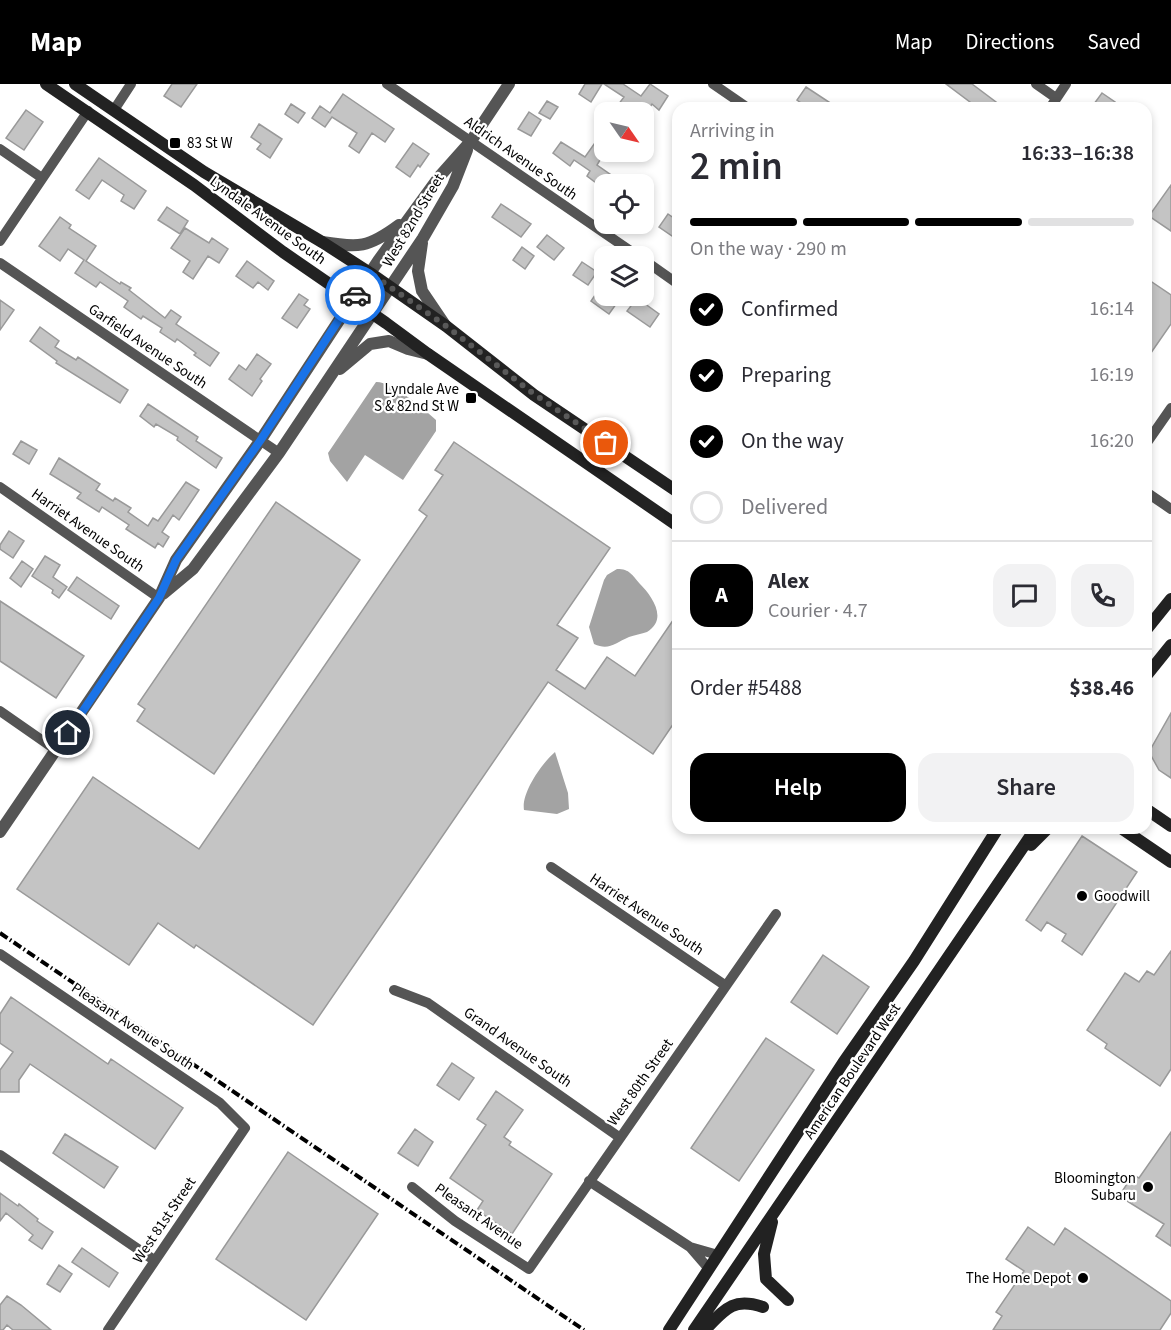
<!DOCTYPE html>
<meta charset="utf-8">
<style>
body{margin:0;font-family:"Source Sans 3",sans-serif;background:#f2f2f3;color:#2b2b33;height:100vh;display:flex;flex-direction:column;font-size:22px;white-space:nowrap}
*{box-sizing:border-box;margin:0}
p{font-size:20px;color:#7c7c81}
.icon{flex:none;width:33px;height:33px;fill:none;stroke:currentColor;stroke-width:2;stroke-linecap:round;stroke-linejoin:round}
.map{position:relative;flex:1;overflow:hidden}
.sheet{position:absolute;left:672px;top:18px;width:480px;height:732px;display:flex;flex-direction:column;background:#fff;border-radius:18px;box-shadow:0 3px 9px #0003}
.sheet>*{flex:none}
.needle{width:39px;rotate:124deg}
.buttons{position:absolute;left:594px;top:18px;display:grid;gap:12px}
.buttons a{display:grid;place-items:center;width:60px;height:60px;border-radius:12px;background:#fff;box-shadow:0 3px 9px #0003;font-size:30px}
.pin{position:absolute;display:grid;place-items:center;width:51px;height:51px;color:#fff;margin:-26px;border:3px solid #fff;border-radius:50%;box-shadow:0 2px 6px #0007}
.courier{position:absolute;display:grid;place-items:center;width:60px;height:60px;margin:-30px;border:4px solid #1a73e8;border-radius:50%;background:#fff;color:#222;box-shadow:0 2px 8px #0007}
.headline em{font-style:normal;font-weight:600}
.headline div{display:flex;flex-direction:column-reverse}
.headline{display:flex;align-items:center;justify-content:space-between;height:102px;padding:0 18px}
h1{font-size:39px;font-weight:600;line-height:45px}
.bar{display:grid;grid-template-columns:repeat(4,1fr);gap:9px 6px;align-content:center;height:72px;padding:0 18px}
.bar i{height:8px;border-radius:4px;background:#e1e1e2}
.bar .active{background:#000}
.bar p{grid-column:span 4}
.line{display:flex;align-items:center;gap:15px;padding:0 18px;border-top:2px solid #e1e1e2}
.line div{flex:1}
.round{display:grid;place-items:center;flex:none;width:63px;height:63px;border-radius:18px;background:#f2f2f3}
ol{padding:0 18px;list-style:none}
li{display:flex;align-items:center;gap:18px;height:66px}
li p{margin-inline-start:auto}
li .icon{padding:6px;border-radius:50%;background:#000;color:#fff;stroke-width:4}
li:last-child{color:#7c7c81}
li i{width:33px;height:33px;border:3px solid #e1e1e2;border-radius:50%}
.button{display:flex;gap:12px;margin-top:auto;padding:12px 18px}
.button a{flex:1;height:69px;border-radius:18px;background:#000;color:#fff;font-size:24px;font-weight:600;line-height:69px;text-align:center}
.button a+a{background:#f2f2f3;color:#2b2b33}
header{display:flex;align-items:center;gap:36px;box-sizing:border-box;height:84px;padding:0 30px;background:#000;color:#fff}
header strong{font-size:28px}
nav{display:flex;gap:33px;margin-inline-start:auto;font-size:21px}
.map>svg:first-child{display:block}
</style>
<header>
<strong>Map</strong>
<nav><a>Map</a><a>Directions</a><a>Saved</a></nav>
</header>
<div class="map">
<svg width="1171" height="1246" viewBox="0 0 1171 1246">
<rect width="100%" height="100%" fill="#fff"/>
<path fill="#a3a3a3" d="M376 298C391 297 424 325 436 336V347L403 396 365 371 347 398 330 377 328 369Z
M617 485C630 485 632 491 640 500 651 511 669 535 647 548 642 550 634 551 629 553 615 559 609 567 594 560L589 543 604 496 607 491Z
M555 668 568 709 569 725 557 730 524 726C521 709 542 679 555 668Z"/>
<path fill="#c4c4c4" stroke="#999" stroke-width="1.5" d="M172 0H197L181 23 164 12Z
M585 0H602L591 18 579 10Z
M604 0H623L641 12 650 0 668 12 659 26 652 20 648 26 639 19 632 28H629L618 21 624 13Z
M946 0H972L1004 24H978Z
M806 3 838 24H808L797 16Z
M1102 9 1115 18 1111 24H1091Z
M343 10 394 45 385 58 372 49 359 69 349 62 357 49 332 33 325 43 312 34 320 22 330 29Z
M547 17 558 23 550 35 539 29Z
M291 20 305 29 298 39 285 30Z
M26 26 43 38 24 66 6 54Z
M529 28 541 36 531 52 518 45Z
M259 40 282 55 270 74 257 65 261 60 251 53Z
M604 46V69L597 81 614 93 608 100H604V105L587 92 590 87 574 76 570 82 553 69 561 58 585 73Z
M413 59 429 70 420 83 418 81 410 93 396 83Z
M99 74 146 107 134 125 121 117 124 111 102 96 89 115 76 106Z
M1171 101V147L1149 132Z
M501 120 531 140 521 153 492 133Z
M167 123 188 137 180 150 158 136Z
M668 130 678 137V156L659 143Z
M60 133 71 141 69 144 96 162 86 177 120 200 121 198 131 204 129 206 165 234 171 226 181 233 176 240 219 269 210 282 194 271 196 269 177 255 175 258 160 248 162 244 143 232 141 235 124 223 128 217 100 198 96 203 75 189 84 176 68 165 60 177 39 162Z
M185 144 209 159 212 154 228 165 219 179 208 172 193 195 183 188 190 177 171 164Z
M547 151 564 164 554 176 537 163Z
M522 163 534 172 525 185 513 176Z
M247 177 274 197 268 206 258 198 253 204 236 192Z
M582 178 597 188 588 201 573 191Z
M1146 194 1171 211V240L1146 276Z
M604 198V212H612L619 216 609 230 591 217Z
M299 210 308 216 304 221 310 225 297 244 282 234Z
M637 214 659 230 650 243 627 227Z
M0 216 14 226 0 246Z
M40 243 59 257 55 263 76 276 78 273 128 306 120 319 56 279 57 277 30 257Z
M257 270 271 280 260 295 262 297 252 312 229 295 239 281 246 286Z
M148 320 198 353 196 357 222 374 216 384 177 356 178 353 156 340 154 343 140 332Z
M21 357 37 366 29 380 13 370Z
M454 358 610 464 557 541 578 554 556 586 585 605 607 573 635 592 678 529V633L653 670 548 598 313 941 196 861 194 864 158 839 129 881 17 805 93 693 199 765 427 432 419 426 443 391 435 386Z
M59 374 100 400 96 406 113 417 115 414 131 424 128 428 148 442 153 434 158 437 186 398 199 406 179 436 173 431 162 448 169 453 163 463 158 459 155 464 126 445 129 441 102 423 99 428 77 414 81 409 50 390Z
M276 418 360 476 214 690 137 637 145 625 138 620Z
M9 447 24 457 13 474 0 465V461Z
M45 472 60 481 53 493 67 503 59 514 52 509 53 506 32 492Z
M22 477 33 485 21 503 10 494Z
M77 493 119 522 111 535 68 506Z
M0 517 84 572 56 614 0 577Z
M1171 629V694L1159 686 1149 668Z
M1082 752 1137 788 1082 871 1062 857 1066 850 1047 838 1041 847 1026 836Z
M1171 867V985L1160 1002 1105 964 1107 960 1087 946 1125 889 1139 898 1147 887 1154 891Z
M823 871 869 903 837 950 791 918Z
M11 913 108 980 111 975 183 1024 155 1065 30 980 19 996V1008H0V986L13 968 0 959V930Z
M766 954 814 986 739 1097 691 1064Z
M452 979 474 994 459 1016 437 1001Z
M496 1007 523 1026 504 1053 511 1058 509 1061 552 1090 512 1150 477 1126 483 1117 450 1094 486 1041 477 1035Z
M415 1045 433 1058 418 1082 398 1069Z
M1171 1048V1162L1156 1152 1164 1140 1119 1112 1133 1091 1139 1094Z
M65 1050 118 1083 104 1104 53 1069Z
M288 1068 378 1130 306 1236 216 1175Z
M0 1109 18 1122 19 1120 38 1135 37 1137 53 1148 42 1165 29 1156 33 1151 6 1129 0 1137Z
M1028 1143 1054 1161 1065 1144 1171 1217V1229L1160 1246H993L1002 1232 996 1228 1024 1187 1006 1175Z
M82 1164 118 1189 109 1203 72 1178Z
M59 1181 72 1190 60 1208 47 1200Z
M7 1212 21 1221 51 1246H13L7 1241 3 1246H0V1221Z"/>
<g fill="none" stroke-linecap="round" stroke-linejoin="round">
<path stroke="#555" stroke-width="10" d="M387 0 638 172
M713 0 748 24
M1036 0 1056 14
M1050 24 1066 0
M114 26 131 0
M0 65 42 94
M0 157 88 27
M644 176 678 200
M0 179 279 369
M1146 360 1171 324
M0 403 159 514
M1146 408 1171 425
M0 627 56 666
M551 783 726 902
M0 870 220 1019 245 1044 108 1246
M394 906 428 919 619 1053
M0 1071 154 1176
M589 1097 690 1163 709 1185
M412 1103 455 1137 529 1185 776 830
M690 1163 718 1171"/>
<path stroke="#555" stroke-width="12" d="M322 158C359 164 368 164 399 141
M422 159 418 187 422 207 445 241
M340 285 370 260 389 257 408 265 428 270
M163 510 193 485 279 369 423 154 453 102 467 66
M0 748 159 514 176 476 260 357 378 177 439 93 471 57 509 0"/>
<path stroke="#222" stroke-width="12" d="M46 0 194 101 283 168 386 239 428 270 678 442
M75 0 204 88 322 158 370 189 446 242 534 311 678 408
M1146 546 1171 515
M1146 592 1171 561
M1146 725 1171 742
M1121 744 1171 778
M1031 761 1048 744
M772 1138 764 1170 766 1195 788 1216
M669 1246 843 979 914 877 998 744
M694 1246 1036 744
M705 1246C725 1225 733 1213 763 1223"/>
<path stroke="#000" stroke-width="4" stroke-dasharray="9 3 1.5 3" stroke-linecap="butt" d="M0 849 584 1246"/>
</g>
<g fill="none" stroke-linecap="round" stroke-linejoin="round">
<path stroke="#595959" stroke-width="6" stroke-dasharray="0 10.8" d="M355 211 370 189 446 242 534 310 606 359"/>
<path stroke="#1a73e8" stroke-width="8" d="M68 649 159 514 176 476 260 357 355 211"/>
</g>
<g fill="#000" stroke="#fff" stroke-width="2">
<rect x="169" y="53" width="12" height="12" rx="3"/>
<rect x="465" y="308" width="12" height="12" rx="3"/>
<circle cx="1082" cy="812" r="6"/>
<circle cx="1148" cy="1103" r="6"/>
<circle cx="1083" cy="1194" r="6"/>
</g>
<g text-anchor="middle" stroke-width="4.5" stroke-linejoin="round" paint-order="stroke">
<g font-size="15" fill="#000" stroke="#fff" text-anchor="end">
<text x="187" y="64" text-anchor="start">83 St W</text>
<text x="459" y="310">Lyndale Ave<tspan x="459" dy="17">S &amp; 82nd St W</tspan></text>
<text x="1094" y="817" text-anchor="start">Goodwill</text>
<text x="1136" y="1099">Bloomington<tspan x="1136" dy="17">Subaru</tspan></text>
<text x="1071" y="1199">The Home Depot</text>
</g>
<g font-size="15" fill="#000" stroke="#fff">
<text transform="translate(521 74) rotate(35)" y="5">Aldrich Avenue South</text>
<text transform="translate(268 136) rotate(36)" y="5">Lyndale Avenue South</text>
<text transform="translate(413 136) rotate(-59)" y="5">West 82nd Street</text>
<text transform="translate(148 262) rotate(34)" y="5">Garfield Avenue South</text>
<text transform="translate(88 446) rotate(35)" y="5">Harriet Avenue South</text>
<text transform="translate(647 830) rotate(34)" y="5">Harriet Avenue South</text>
<text transform="translate(133 942) rotate(34)" y="5">Pleasant Avenue South</text>
<text transform="translate(518 963) rotate(35)" y="5">Grand Avenue South</text>
<text transform="translate(852 987) rotate(-56)" y="5">American Boulevard West</text>
<text transform="translate(640 998) rotate(-55)" y="5">West 80th Street</text>
<text transform="translate(479 1132) rotate(35)" y="5">Pleasant Avenue</text>
<text transform="translate(164 1136) rotate(-56)" y="5">West 81st Street</text>
</g>
</g>
</svg>
<div class="buttons">
<a><svg class="needle" viewBox="-14 -14 28 28"><path d="M0-13l5 13h-10z" fill="#e53935"/><path d="M0 13l5-13h-10z" fill="#7c7c81"/></svg></a>
<a><svg class="icon" aria-label="locate" viewBox="0 0 24 24"><circle cx="12" cy="12" r="6"/><path d="M12 2v4M12 18v4M2 12h4M18 12h4"/></svg></a>
<a><svg class="icon" aria-label="layers" viewBox="0 0 24 24"><path d="M12 4l9 5-9 5-9-5zM3 14l9 5 9-5"/></svg></a>
</div>
<div class="pin" style="left:606px;top:359px;background:#ea580c"><svg class="icon" aria-label="bag" viewBox="0 0 24 24"><path d="M5 8h14l-1 12H6zM9 8a3 3 0 0 1 6 0"/></svg></div>
<div class="pin" style="left:68px;top:649px;background:#1f2937"><svg class="icon" aria-label="home" viewBox="0 0 24 24"><path d="M3 11l9-7 9 7M6 9v11h12V9"/></svg></div>
<div class="courier" style="left:355px;top:211px"><svg class="icon" aria-label="car" viewBox="0 0 24 24"><path d="M5 17H2v-5l4-1 3-4h7l3 4 3 1v5h-3M9 17h6M6 11h13"/><circle cx="7" cy="17" r="2"/><circle cx="17" cy="17" r="2"/></svg></div>
<section class="sheet">
<div class="headline"><div><h1>2 min</h1><p>Arriving in</p></div><em>16:33–16:38</em></div>
<div class="bar"><i class="active"></i><i class="active"></i><i class="active"></i><i></i><p>On the way · 290 m</p></div>
<ol>
<li><svg class="icon" aria-label="check" viewBox="0 0 24 24"><path d="M5 12l5 5 9-10"/></svg>Confirmed<p>16:14</p></li>
<li><svg class="icon" aria-label="check" viewBox="0 0 24 24"><path d="M5 12l5 5 9-10"/></svg>Preparing<p>16:19</p></li>
<li><svg class="icon" aria-label="check" viewBox="0 0 24 24"><path d="M5 12l5 5 9-10"/></svg>On the way<p>16:20</p></li>
<li><i></i>Delivered</li>
</ol>
<div class="line" style="height:108px"><b class="round" style="background:#000;color:#fff">A</b><div><b>Alex</b><p>Courier · 4.7</p></div><a class="round"><svg class="icon" aria-label="chat" viewBox="0 0 24 24"><path d="M4 5h16v11H9l-5 4z"/></svg></a><a class="round"><svg class="icon" aria-label="phone" viewBox="0 0 24 24"><path d="M5 4h4l2 5-3 2q2 4 5 5l2-3 5 2v4C11 20 4 13 5 4z"/></svg></a></div>
<div class="line" style="height:78px"><div>Order #5488</div><b>$38.46</b></div>
<div class="button"><a>Help</a><a>Share</a></div>
</section>
</div>
